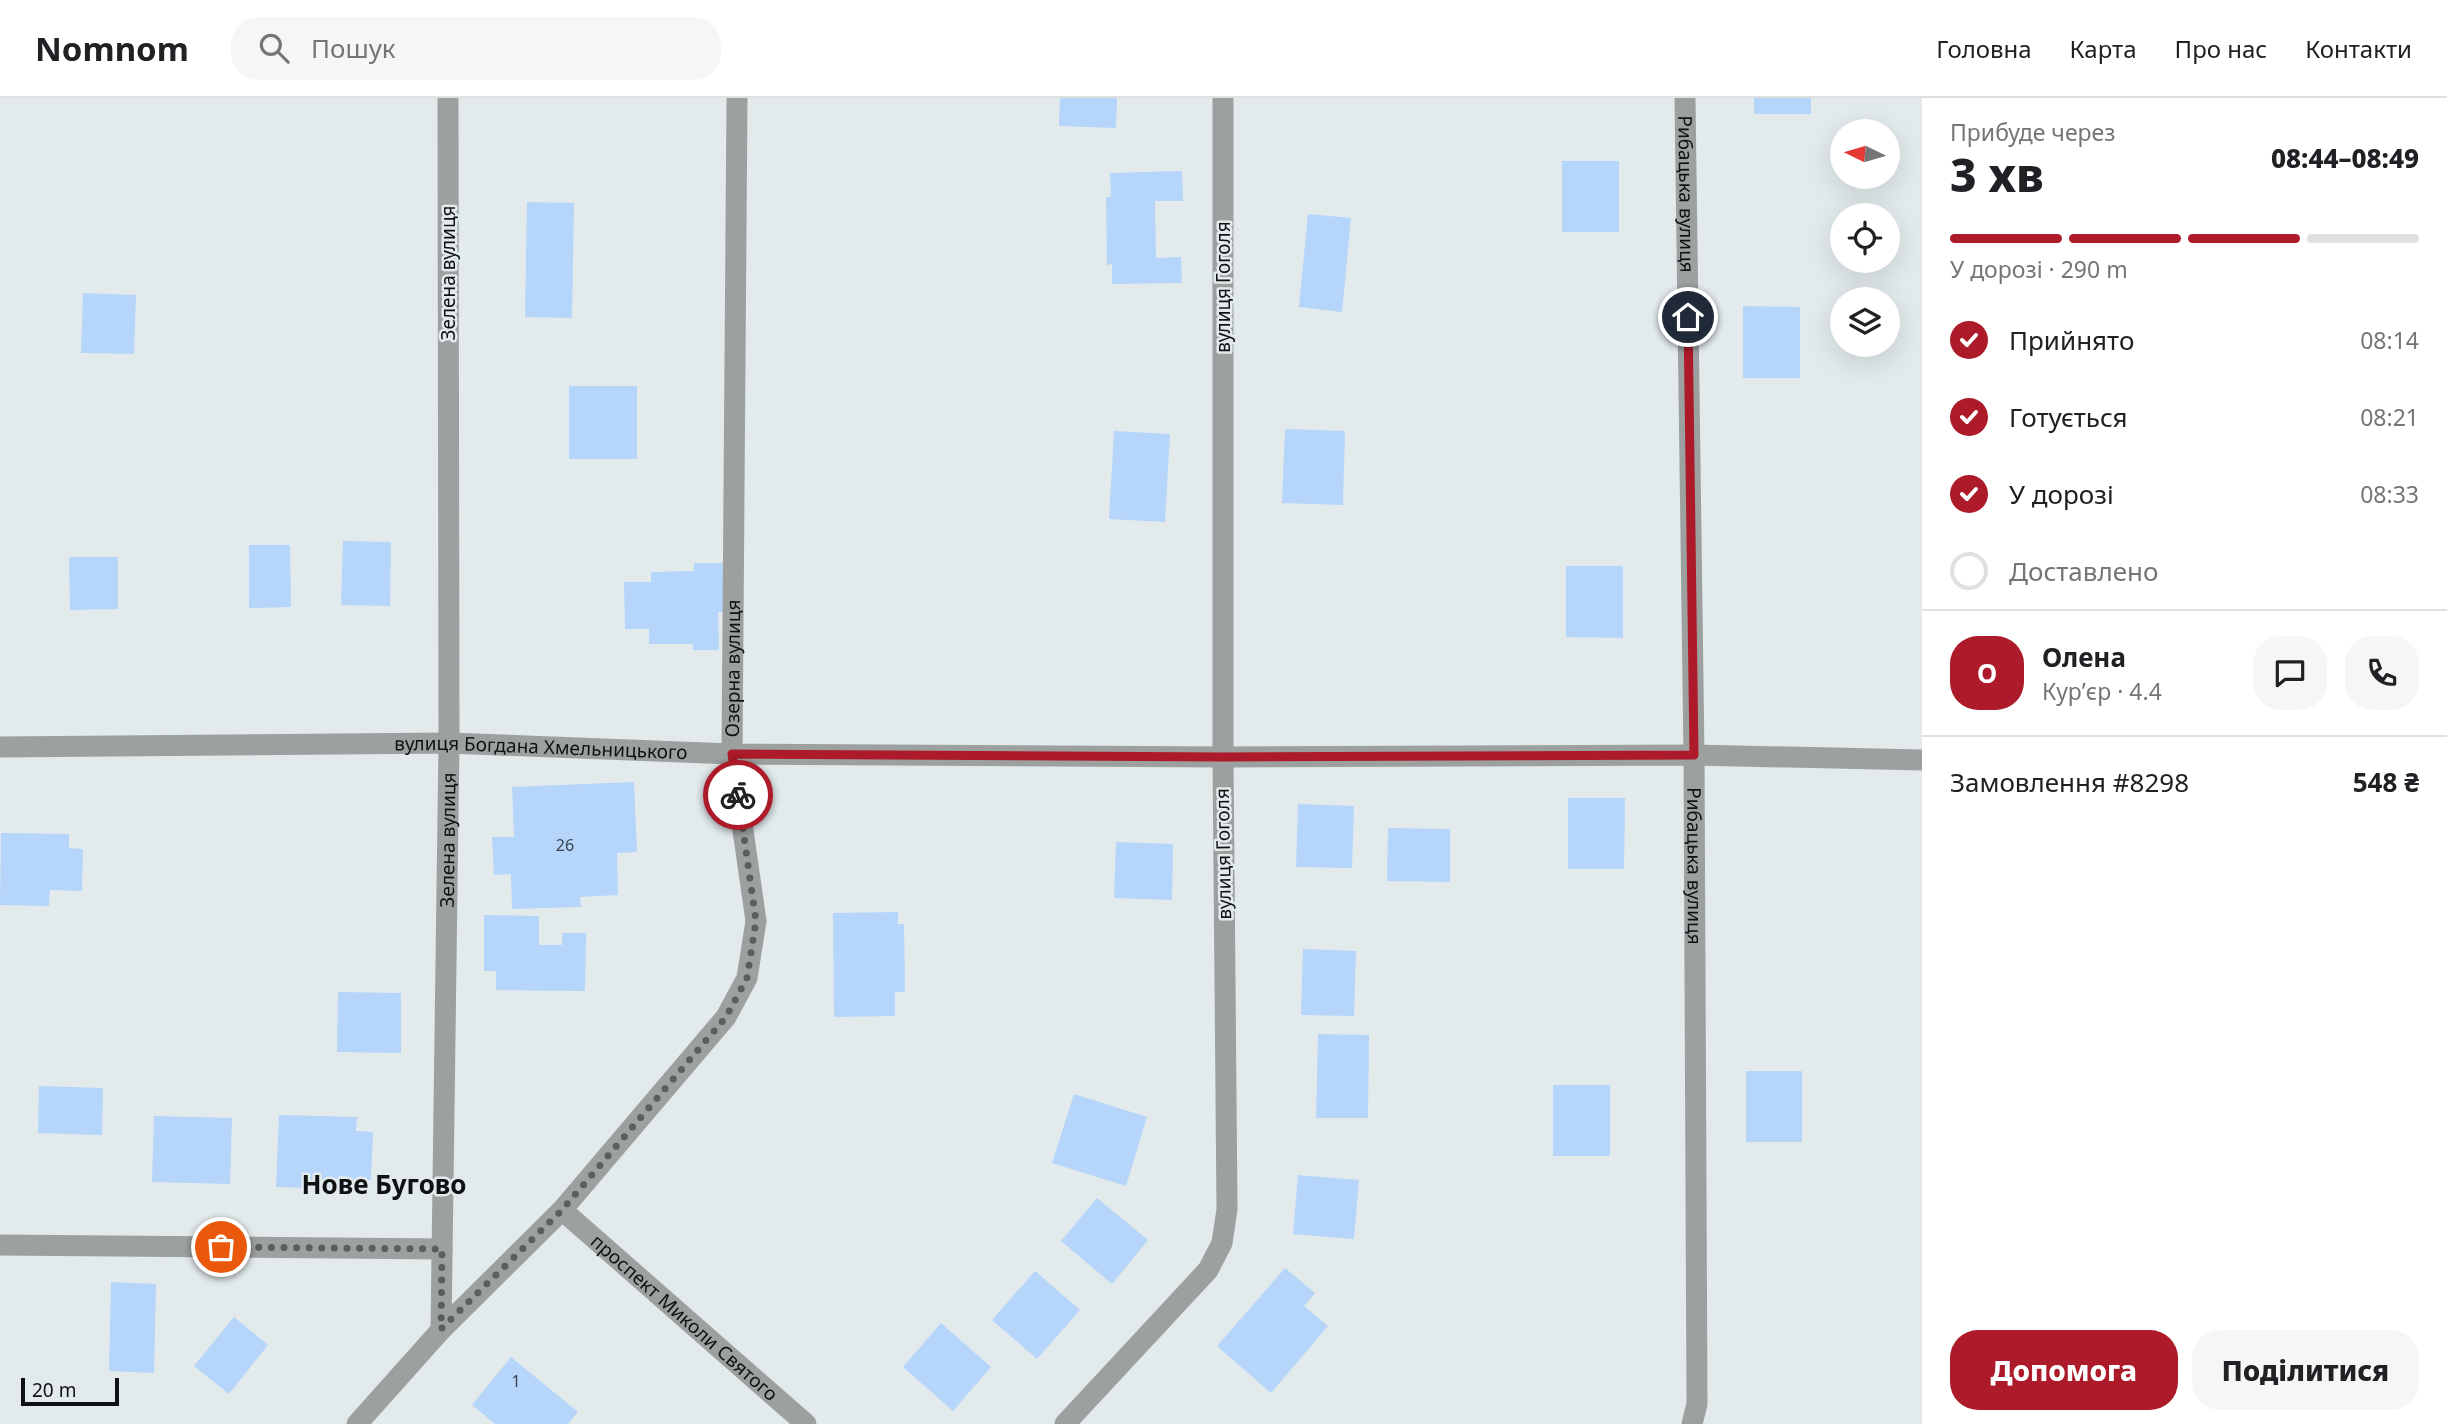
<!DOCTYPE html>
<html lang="uk">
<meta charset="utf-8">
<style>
body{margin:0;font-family:"Noto Sans",sans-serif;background:#f6f6f6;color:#202124;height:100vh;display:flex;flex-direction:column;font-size:26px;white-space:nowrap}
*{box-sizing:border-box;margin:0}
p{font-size:23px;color:#757577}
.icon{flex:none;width:38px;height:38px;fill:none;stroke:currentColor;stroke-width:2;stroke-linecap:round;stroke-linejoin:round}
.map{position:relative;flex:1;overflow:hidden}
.details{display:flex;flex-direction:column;background:#fff;width:525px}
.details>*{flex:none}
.needle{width:46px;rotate:275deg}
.controls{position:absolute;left:1830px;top:21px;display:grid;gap:14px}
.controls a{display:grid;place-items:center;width:70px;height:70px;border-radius:50%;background:#fff;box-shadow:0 7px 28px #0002;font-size:35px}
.scale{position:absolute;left:21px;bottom:18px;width:98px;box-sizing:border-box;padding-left:7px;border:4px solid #0f1213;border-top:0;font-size:19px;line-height:24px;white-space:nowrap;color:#0f1213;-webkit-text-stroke:5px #e2eaec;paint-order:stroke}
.pin{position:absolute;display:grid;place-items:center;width:60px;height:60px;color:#fff;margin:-30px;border:4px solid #fff;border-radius:50%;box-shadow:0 2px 7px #0007}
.courier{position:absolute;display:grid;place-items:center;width:70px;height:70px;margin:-35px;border:5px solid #ad1a29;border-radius:50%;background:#fff;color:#222;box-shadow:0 2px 9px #0007}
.overview em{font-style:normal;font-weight:800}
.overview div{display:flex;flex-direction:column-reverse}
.overview{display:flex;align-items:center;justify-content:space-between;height:119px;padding:0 28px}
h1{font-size:46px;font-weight:800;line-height:52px}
.bar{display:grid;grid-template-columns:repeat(4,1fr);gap:10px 7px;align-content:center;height:84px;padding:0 28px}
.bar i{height:9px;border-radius:5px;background:#e0e0e0}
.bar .selected{background:#ad1a29}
.bar p{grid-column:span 4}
.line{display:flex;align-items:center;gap:18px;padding:0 28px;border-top:2px solid #e0e0e0}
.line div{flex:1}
.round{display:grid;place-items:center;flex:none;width:74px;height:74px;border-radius:28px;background:#f6f6f6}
ol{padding:0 28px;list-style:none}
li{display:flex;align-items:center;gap:21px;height:77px}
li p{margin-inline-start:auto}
li .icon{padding:7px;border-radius:50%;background:#ad1a29;color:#fff;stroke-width:4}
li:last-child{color:#757577}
li i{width:38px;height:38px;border:4px solid #e0e0e0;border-radius:50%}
.button{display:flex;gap:14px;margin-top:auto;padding:14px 28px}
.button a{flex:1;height:80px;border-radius:28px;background:#ad1a29;color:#fff;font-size:28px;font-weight:800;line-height:80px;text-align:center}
.button a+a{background:#f6f6f6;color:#202124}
header{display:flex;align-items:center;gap:42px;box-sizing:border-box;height:98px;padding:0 35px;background:#fff;border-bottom:2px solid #e0e0e0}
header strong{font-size:33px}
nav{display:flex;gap:38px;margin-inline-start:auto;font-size:24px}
.search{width:490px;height:63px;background:#f6f6f6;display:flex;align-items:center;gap:18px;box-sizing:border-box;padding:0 24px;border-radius:28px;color:#757577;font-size:26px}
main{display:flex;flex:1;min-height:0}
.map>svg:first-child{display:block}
</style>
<header>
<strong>Nomnom</strong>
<div class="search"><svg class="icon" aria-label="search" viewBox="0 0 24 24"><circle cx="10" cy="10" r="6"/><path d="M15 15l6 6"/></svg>Пошук</div>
<nav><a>Головна</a><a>Карта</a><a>Про нас</a><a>Контакти</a></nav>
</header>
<main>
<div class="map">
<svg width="1922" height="1326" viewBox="0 0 1922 1326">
<rect width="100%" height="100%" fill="#e2eaec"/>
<path fill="#b6d5fa" d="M1060 0H1117L1116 30 1059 28Z
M1754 0H1811V16H1754Z
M1562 63H1619V134H1562Z
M1182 73 1183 103H1155L1156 160 1181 159 1182 185 1112 186V166L1107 167 1106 99H1111L1110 75Z
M527 104 574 105 572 220 525 219Z
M1308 116 1351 120 1342 214 1299 209Z
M83 195 136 197 134 256 81 255Z
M1743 208 1800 209V280H1743Z
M569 288H637V361H569Z
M1285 331 1345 333 1343 407 1282 405Z
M1114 333 1170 336 1165 424 1109 421Z
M343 443 391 444 390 508 341 507Z
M249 447H290L291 509 249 510Z
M69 459H118V511L70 512Z
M694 465H729L730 514H718L719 552H693V546H649V531H625L624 484H651V474L694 473Z
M1566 468H1623V540L1566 539Z
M634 684 637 754 617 755 618 797 580 799 581 809 512 811 511 776 494 777 492 739H514L512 689Z
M1568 700H1625L1624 771H1568Z
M1298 706 1354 708 1352 770 1296 769Z
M1388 730 1450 731V784L1387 783Z
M1 735 69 736V750L83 751 82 793 50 792 49 808 0 807Z
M1116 744 1173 746 1172 802 1114 800Z
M898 814V826H904L905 894H895V918L834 919 833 815Z
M484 817 539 818V847H562V835H586L585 893 496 892V873H484Z
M1303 851 1356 853 1354 918 1301 917Z
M338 894 401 895V955L337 954Z
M1318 936 1369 937 1368 1020H1316Z
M1746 973H1802V1044H1746Z
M1553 987H1610V1058H1553Z
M39 988 103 990 102 1037 38 1035Z
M1074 996 1147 1019 1126 1088 1052 1065Z
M279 1017 357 1019 356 1033 373 1034 371 1082H343V1091L276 1089Z
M154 1018 232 1020 230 1086 152 1084Z
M1298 1077 1359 1082 1354 1141 1293 1136Z
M1097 1100 1148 1142 1112 1186 1061 1143Z
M1285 1170 1315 1195 1304 1208 1328 1228 1271 1295 1217 1248Z
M1035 1173 1080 1212 1037 1261 992 1222Z
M111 1184 156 1186 154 1275 109 1273Z
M234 1219 268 1247 229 1296 194 1268Z
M941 1225 991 1269 953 1313 903 1269Z
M511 1259 578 1314 568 1326H495L472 1307Z"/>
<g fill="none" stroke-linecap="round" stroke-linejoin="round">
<g stroke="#9ca09f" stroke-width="21">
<path id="s1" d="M1685 0 1694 657 1697 1306 1692 1326"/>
<path id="s2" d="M0 649 449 645 732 656 1223 659 1694 657 1922 662"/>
<path id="s3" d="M562 1112 806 1326"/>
<path d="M0 1147 442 1151"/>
<path id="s4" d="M441 1232 562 1112 726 919 747 880 756 823 732 656 737 0"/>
<path id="s5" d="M357 1326 441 1232 449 645 448 0"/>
<path d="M1065 1326 1208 1172 1222 1145 1227 1111 1223 659V0"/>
</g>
</g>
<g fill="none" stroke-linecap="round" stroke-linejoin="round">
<path stroke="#595e5f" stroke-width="7" stroke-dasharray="0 12.6" d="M221 1149 442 1151 441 1231 562 1112 726 919 747 880 756 823 738 697"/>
<path stroke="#ad1a29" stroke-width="9" d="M738 697 732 656 1223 659 1694 657 1688 219"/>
</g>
<g text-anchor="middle" stroke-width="5" stroke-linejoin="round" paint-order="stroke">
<g font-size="16" fill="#39434d">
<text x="565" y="753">26</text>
<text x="516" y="1289">1</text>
</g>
<g font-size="19" fill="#0f1213" stroke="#e2eaec">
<text dy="7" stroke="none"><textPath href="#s1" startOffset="96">Рибацька вулиця</textPath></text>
<text transform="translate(448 175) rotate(-90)" y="7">Зелена вулиця</text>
<text transform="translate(1223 189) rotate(-90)" y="7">вулиця Гоголя</text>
<text dy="7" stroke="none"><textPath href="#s4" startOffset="780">Озерна вулиця</textPath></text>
<text dy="7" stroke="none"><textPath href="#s2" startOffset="541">вулиця Богдана Хмельницького</textPath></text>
<text dy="7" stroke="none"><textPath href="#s5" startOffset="616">Зелена вулиця</textPath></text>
<text transform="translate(1223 756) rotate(-91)" y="7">вулиця Гоголя</text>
<text dy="7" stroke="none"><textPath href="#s1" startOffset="768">Рибацька вулиця</textPath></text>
<text dy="7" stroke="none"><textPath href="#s3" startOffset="163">проспект Миколи Святого</textPath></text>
</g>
<g font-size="26" font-weight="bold" fill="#0f1213" stroke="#e2eaec">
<text x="384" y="1096">Нове Бугово</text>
</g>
</g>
</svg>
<div class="controls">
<a><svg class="needle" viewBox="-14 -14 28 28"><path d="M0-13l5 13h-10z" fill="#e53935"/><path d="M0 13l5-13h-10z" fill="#757577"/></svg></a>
<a><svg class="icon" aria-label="locate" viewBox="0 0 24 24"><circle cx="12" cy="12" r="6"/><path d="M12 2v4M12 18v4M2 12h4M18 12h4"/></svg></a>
<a><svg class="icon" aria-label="layers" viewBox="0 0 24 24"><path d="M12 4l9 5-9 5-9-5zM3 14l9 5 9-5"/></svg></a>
</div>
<div class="scale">20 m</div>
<div class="pin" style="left:221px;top:1149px;background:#ea580c"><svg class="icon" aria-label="bag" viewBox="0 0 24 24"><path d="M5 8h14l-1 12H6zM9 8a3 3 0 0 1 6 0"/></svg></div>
<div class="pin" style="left:1688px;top:219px;background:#1f2937"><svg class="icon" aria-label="home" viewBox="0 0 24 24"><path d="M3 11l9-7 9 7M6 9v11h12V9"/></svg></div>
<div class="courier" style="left:738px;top:697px"><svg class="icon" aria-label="bike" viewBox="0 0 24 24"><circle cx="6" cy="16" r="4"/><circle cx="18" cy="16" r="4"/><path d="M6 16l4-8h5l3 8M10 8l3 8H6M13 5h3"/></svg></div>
</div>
<section class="details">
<div class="overview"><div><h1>3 хв</h1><p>Прибуде через</p></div><em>08:44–08:49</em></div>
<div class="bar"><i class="selected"></i><i class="selected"></i><i class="selected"></i><i></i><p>У дорозі · 290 m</p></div>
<ol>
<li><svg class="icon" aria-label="check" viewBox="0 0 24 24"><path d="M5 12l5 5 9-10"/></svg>Прийнято<p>08:14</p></li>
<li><svg class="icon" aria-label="check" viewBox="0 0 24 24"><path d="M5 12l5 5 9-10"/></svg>Готується<p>08:21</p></li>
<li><svg class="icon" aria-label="check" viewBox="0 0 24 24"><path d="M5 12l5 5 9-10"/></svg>У дорозі<p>08:33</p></li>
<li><i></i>Доставлено</li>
</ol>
<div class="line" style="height:126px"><b class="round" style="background:#ad1a29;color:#fff">О</b><div><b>Олена</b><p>Кур’єр · 4.4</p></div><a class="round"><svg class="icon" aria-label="chat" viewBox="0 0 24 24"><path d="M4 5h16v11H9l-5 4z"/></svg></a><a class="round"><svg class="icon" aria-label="phone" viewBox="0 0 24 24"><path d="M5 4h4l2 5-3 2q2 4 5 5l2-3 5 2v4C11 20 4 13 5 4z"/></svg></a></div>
<div class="line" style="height:91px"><div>Замовлення #8298</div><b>548 ₴</b></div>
<div class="button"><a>Допомога</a><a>Поділитися</a></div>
</section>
</main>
